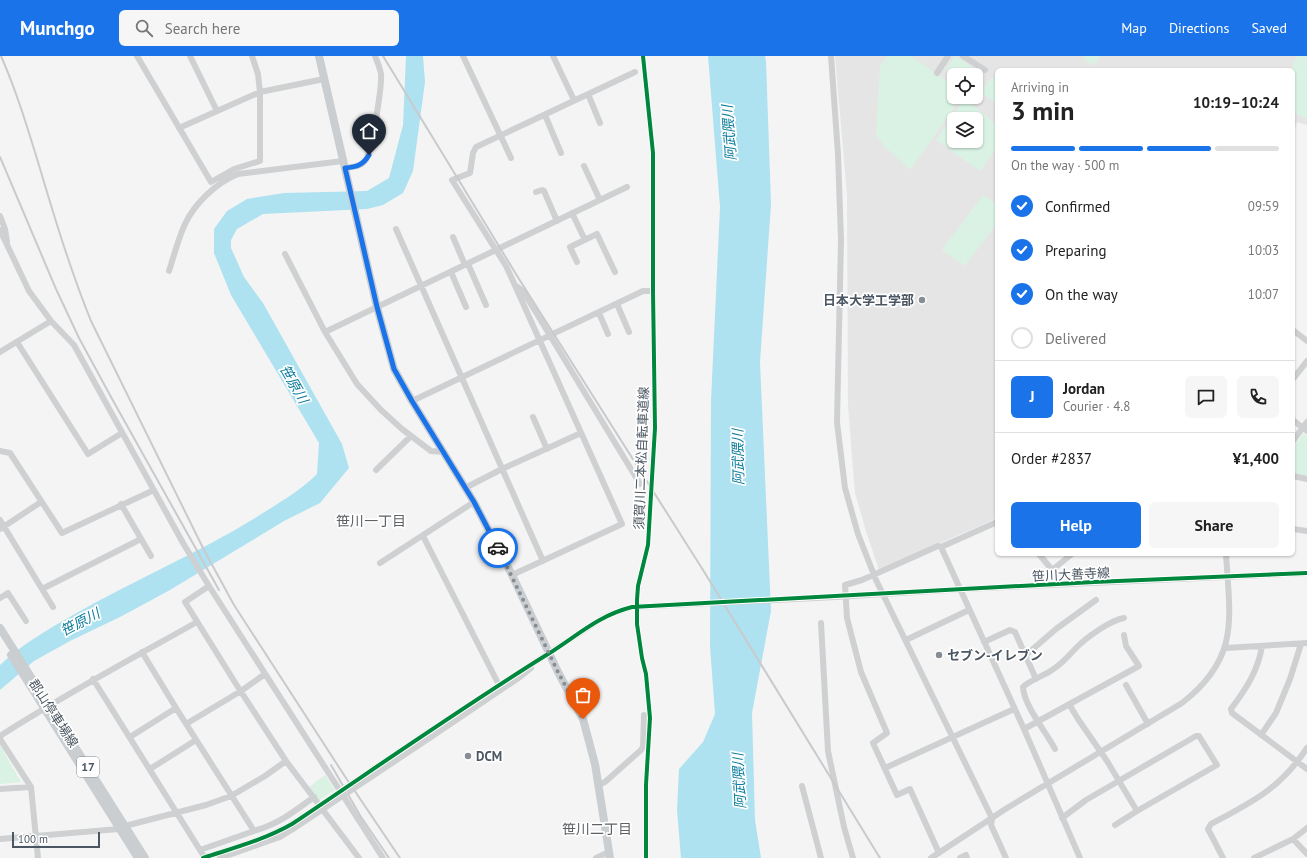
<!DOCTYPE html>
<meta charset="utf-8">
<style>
body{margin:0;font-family:"PT Sans","Noto Sans JP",sans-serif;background:#f6f6f6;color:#222;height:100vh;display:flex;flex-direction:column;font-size:15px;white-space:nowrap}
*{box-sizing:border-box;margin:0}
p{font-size:13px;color:#767676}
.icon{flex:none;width:22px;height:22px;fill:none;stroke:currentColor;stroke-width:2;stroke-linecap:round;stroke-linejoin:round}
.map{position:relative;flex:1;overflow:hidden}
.sheet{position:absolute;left:995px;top:12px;width:300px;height:488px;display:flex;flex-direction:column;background:#fff;border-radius:6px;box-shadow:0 1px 3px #0004}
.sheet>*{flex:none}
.buttons{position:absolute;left:947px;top:12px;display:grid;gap:8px}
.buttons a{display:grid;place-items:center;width:36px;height:36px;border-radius:6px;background:#fff;box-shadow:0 1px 3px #0004;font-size:20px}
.scale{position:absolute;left:12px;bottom:10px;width:88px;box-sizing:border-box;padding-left:4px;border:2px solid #4a5661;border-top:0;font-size:11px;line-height:14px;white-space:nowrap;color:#4a5661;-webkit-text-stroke:3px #fff;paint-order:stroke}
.pin{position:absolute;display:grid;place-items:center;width:34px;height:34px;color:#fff;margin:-41px -17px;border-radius:50% 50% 50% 0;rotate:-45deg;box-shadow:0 0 4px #0007}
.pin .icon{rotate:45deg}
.courier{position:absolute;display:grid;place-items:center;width:40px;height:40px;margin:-20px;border:3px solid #1a73e8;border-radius:50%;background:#fff;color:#222;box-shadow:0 1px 5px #0007}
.overview em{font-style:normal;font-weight:700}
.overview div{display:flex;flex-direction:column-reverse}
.overview{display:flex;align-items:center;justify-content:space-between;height:68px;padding:0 16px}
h1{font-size:26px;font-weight:700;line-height:30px}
.bar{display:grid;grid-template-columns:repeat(4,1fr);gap:6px 4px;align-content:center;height:48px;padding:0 16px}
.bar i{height:5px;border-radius:3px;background:#e0e0e0}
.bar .active{background:#1a73e8}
.bar p{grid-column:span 4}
.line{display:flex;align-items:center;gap:10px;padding:0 16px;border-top:1px solid #e0e0e0}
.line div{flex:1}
.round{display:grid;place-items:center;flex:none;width:42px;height:42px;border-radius:6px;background:#f6f6f6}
ol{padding:0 16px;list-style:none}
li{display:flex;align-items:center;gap:12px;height:44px}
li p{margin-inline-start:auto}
li .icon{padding:4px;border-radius:50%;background:#1a73e8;color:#fff;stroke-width:4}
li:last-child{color:#767676}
li i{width:22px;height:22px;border:2px solid #e0e0e0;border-radius:50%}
.button{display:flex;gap:8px;margin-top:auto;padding:8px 16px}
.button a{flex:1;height:46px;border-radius:6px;background:#1a73e8;color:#fff;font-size:16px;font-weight:700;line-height:46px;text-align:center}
.button a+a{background:#f6f6f6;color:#222}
header{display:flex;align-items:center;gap:24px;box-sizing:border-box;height:56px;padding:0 20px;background:#1a73e8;color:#fff}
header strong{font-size:19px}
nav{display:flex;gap:22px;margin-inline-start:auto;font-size:14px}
.search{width:280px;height:36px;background:#f6f6f6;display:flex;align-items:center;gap:10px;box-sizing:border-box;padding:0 14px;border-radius:6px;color:#767676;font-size:15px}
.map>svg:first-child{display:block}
</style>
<header>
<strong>Munchgo</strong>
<div class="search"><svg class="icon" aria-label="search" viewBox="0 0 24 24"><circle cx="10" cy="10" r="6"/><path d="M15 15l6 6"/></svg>Search here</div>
<nav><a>Map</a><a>Directions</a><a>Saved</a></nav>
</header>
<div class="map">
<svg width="1307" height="802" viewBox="0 0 1307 802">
<rect width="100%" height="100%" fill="#f4f4f4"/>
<path fill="#e6e5e6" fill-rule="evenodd" d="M835 0H1307V69L1297 66 1293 79V14H997V462L879 514 866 475 855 437 851 388 848 349 847 139ZM954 19H976V41H954ZM954 63H976V85H954Z"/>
<path fill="#d9f2e3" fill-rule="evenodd" d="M888 0H911L954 30V41H962L910 114 884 90 876 78 880 10Z
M955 0 983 18 976 30V19H955L946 13Z
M1085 0H1101L1094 9 1083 3Z
M1297 0H1307V63L1293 56V14H1291Z
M992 21 997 25V49L981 36Z
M965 42 997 69V91L980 115 936 84ZM954 63H976V85H954Z
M983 139 997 148V167L965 210 942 194Z
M1304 377 1307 380V421L1293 418V391Z
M0 689 21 726 0 728Z
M325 719 335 734 318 745 309 731Z"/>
<path fill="#aee2f0" d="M406 0H423L425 26 413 115 403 137 383 149 367 153 263 158 237 173 231 184V192L244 221 263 247 342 388 349 412 320 447 284 465 170 534 122 560 70 585 34 605 0 634V609C21 589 47 574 73 559 135 523 202 496 263 457 282 445 301 434 317 418L319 387 231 239 214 197V173L227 155 247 143 284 137 367 135 389 122 403 69Z
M708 0H765L766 5 771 148 760 306 771 555 752 657 755 764 761 802H681L677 754 679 713 703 686 715 658 710 590 711 345 720 151Z"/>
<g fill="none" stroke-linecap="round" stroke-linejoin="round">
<path stroke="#ced0d2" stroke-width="6" d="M137 0 211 126 234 113 260 105V36L258 18 252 0
M190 0 217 55
M463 0 511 102
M553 0 574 44
M831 0 838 98 841 184 837 366 845 432 858 478 876 524 990 758 992 763 991 769 1006 802
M963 0 985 14
M937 17 948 0
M588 38 600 67
M545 59 561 97
M179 72 260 36 324 23
M584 110 600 144
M345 112C352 111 360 111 365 105 372 96 382 30 381 18 380 12 377 5 375 0
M536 136 542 134 544 135 557 165
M572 157 585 184
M0 160 5 173 7 186
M396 173 543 505
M0 174 29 235 51 265 74 289 183 487 209 530 383 802
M453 181 465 209
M285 198 325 276 357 328 381 354 402 373 431 395 444 396
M577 206 570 191 597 178 615 216
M468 208 486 249
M169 215C174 200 178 183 185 168 195 147 216 127 238 118L343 105
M451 216 466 251
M516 230 523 235 640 428
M617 248 629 276
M599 257 608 278
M1293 274 1307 285
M325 276 627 131
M17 286 88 398 122 377
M0 296 51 265
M1293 323 1307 305
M412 345 643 235H653
M533 361 547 393
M1293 364 1307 375
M1293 385 1307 366
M0 395 10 397 62 477 154 434
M376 414 411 380
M1293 420 1307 423
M465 432 502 413 581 377
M121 448 151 500
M0 464 53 551
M0 473 41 446
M1293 473 1307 475
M423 480 499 629
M941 491 1024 673 1080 802
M1039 498 1052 514 1072 498
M380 507 474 446
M512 519 622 468 513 225 506 210 452 124 470 117 473 97 476 91 635 16
M209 530 185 546 236 628 286 705 359 802
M42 533 141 483
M965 533 1307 517
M0 542 8 537 26 565
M821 567 828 695 844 771 853 802
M906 584 969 554
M984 586 1010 574 1015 576 1036 623
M1262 590C1258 615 1246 633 1231 653L1232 657 1307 713
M1225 592 1307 587
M142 596 176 652 254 775 200 794
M1026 599 1056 573 1096 544
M93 623 205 802
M1126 629 1148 668
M1069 648 1078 663 1107 705 1137 755 1115 769
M186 668 241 635 265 618
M1024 673 1139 610 1126 590 1124 579
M428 676 601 563 611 558 632 551 836 541
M1261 679 1276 657 1290 623 1301 588
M0 680C64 639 131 603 197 566
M130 681 176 652
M431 681 520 621 531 612
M0 683 31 731 38 802
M1055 693C1047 677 1024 650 1023 631 1027 626 1045 619 1052 614 1063 607 1068 600 1077 591 1087 581 1111 564 1124 562
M885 712 1014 653
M150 713 196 684
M598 729 605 726 641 694 643 691 644 659
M802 730 821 802
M0 733 31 731
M1062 762 1086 744 1184 687 1196 680H1199L1217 709 1137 755
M125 770 206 749 231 740 265 720 286 705
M254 775C280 767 292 757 314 741
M0 783 119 773
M1293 783 1307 798
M939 797 910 733 897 739 873 687 887 677 861 616 847 562 845 529 862 524 938 490 941 491 997 466
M203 802C233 792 264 784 292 768
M220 802 280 781 293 773
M596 802 609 796
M931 802 1007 752 1182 647C1240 602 1230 563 1226 498
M960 802 966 799 967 802
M1223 802 1208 773 1211 768C1252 746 1280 733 1307 692
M1254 802 1293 783 1307 772"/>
<path stroke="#caced1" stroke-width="8" d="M319 0 377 251 394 313 412 345 474 446 512 519 558 616 583 663 595 708 610 802
M0 572 145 802
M11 599 138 802"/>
<path stroke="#c9cacc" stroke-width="2" d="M1 0C16 34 27 70 38 106 54 160 70 213 91 265L204 494 234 549 344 719 400 802
M383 0 519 223 703 514 880 802
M0 101 56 233 79 282 111 341 219 534
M331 709 361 761 389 802"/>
<path stroke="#ced0d2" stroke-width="6" d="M836 541 965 533
M292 768 428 676
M293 773 431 681"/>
<defs>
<path id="cycleway" d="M643 0 653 97V235L655 372 648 489 638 530 637 544V568L642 602 646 618 650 662 646 729V802
M203 802C233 792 264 784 292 768 377 711 461 652 548 598 577 580 597 560 632 551L1094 526 1307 517"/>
</defs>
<use href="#cycleway" stroke="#fff" stroke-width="6"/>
<use href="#cycleway" stroke="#00873e" stroke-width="4"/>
</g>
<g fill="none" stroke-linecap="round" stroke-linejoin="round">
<path stroke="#868d94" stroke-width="4" stroke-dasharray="0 7.2" d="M498 492 558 616 583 663"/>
<path stroke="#1a73e8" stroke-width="5" d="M369 99C363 109 357 111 345 112L377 251 394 313 412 345 474 446 498 492"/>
</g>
<g fill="#868d94" stroke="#fff" stroke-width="1.5">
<circle cx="922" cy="244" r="4"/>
<circle cx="939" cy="599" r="4"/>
<circle cx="468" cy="700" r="4"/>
</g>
<g text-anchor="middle" stroke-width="3.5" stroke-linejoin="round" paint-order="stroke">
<rect fill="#fff" stroke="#808990" stroke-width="1" x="77" y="701" width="22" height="20" rx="3"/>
<g font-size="12" font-weight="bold" fill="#4a5661">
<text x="88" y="715">17</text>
</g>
<g font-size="13" font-weight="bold" fill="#4a5661" stroke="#fff" text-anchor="start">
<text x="914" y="249" text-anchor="end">日本大学工学部</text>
<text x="947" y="604">セブン-イレブン</text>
<text x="476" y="705">DCM</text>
</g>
<g font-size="13" fill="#4a5661" stroke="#fff">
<text transform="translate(641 402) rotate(-88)" y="5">須賀川二本松自転車道線</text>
<text transform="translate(1071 518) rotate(-3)" y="5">笹川大善寺線</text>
<text transform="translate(54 657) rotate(57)" y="5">郡山停車場線</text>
</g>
<g font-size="14" font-style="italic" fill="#0c7c9b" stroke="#fff">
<text transform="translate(729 77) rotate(-94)" y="5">阿武隈川</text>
<text transform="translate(294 328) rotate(60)" y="5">笹原川</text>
<text transform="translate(738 401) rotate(-91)" y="5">阿武隈川</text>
<text transform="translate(80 566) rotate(-28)" y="5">笹原川</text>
<text transform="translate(739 725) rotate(-93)" y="5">阿武隈川</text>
</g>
<g font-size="14" fill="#5f6368" stroke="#fff">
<text x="371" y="470">笹川一丁目</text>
<text x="597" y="778">笹川二丁目</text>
</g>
</g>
</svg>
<div class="buttons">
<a><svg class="icon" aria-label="locate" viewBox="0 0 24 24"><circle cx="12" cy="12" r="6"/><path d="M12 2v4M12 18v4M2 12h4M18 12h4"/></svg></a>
<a><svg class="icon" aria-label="layers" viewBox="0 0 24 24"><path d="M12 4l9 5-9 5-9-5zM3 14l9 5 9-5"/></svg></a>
</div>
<div class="scale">100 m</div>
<div class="pin" style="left:583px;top:663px;background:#ea580c"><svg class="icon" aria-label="bag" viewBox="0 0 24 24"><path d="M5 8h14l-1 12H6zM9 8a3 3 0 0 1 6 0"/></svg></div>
<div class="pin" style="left:369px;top:99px;background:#1f2937"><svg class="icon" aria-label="home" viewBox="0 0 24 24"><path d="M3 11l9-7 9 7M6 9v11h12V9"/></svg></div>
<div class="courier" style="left:498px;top:492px"><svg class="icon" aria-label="car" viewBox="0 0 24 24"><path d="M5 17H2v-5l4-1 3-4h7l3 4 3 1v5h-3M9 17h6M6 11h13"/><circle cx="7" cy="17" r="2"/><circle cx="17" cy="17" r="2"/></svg></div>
<section class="sheet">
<div class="overview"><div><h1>3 min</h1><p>Arriving in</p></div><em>10:19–10:24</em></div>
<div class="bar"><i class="active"></i><i class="active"></i><i class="active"></i><i></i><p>On the way · 500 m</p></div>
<ol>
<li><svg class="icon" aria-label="check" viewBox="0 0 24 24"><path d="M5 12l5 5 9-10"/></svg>Confirmed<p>09:59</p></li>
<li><svg class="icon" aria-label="check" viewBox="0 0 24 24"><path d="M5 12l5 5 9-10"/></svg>Preparing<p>10:03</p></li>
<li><svg class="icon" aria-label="check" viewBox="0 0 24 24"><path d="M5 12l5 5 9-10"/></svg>On the way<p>10:07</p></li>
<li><i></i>Delivered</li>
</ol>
<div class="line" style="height:72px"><b class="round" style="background:#1a73e8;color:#fff">J</b><div><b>Jordan</b><p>Courier · 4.8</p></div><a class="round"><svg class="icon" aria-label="chat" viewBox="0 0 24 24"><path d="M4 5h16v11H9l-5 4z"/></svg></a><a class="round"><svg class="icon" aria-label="phone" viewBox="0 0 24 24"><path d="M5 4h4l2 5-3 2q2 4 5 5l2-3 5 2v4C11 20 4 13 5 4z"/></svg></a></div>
<div class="line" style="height:52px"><div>Order #2837</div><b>¥1,400</b></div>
<div class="button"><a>Help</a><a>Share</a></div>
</section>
</div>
